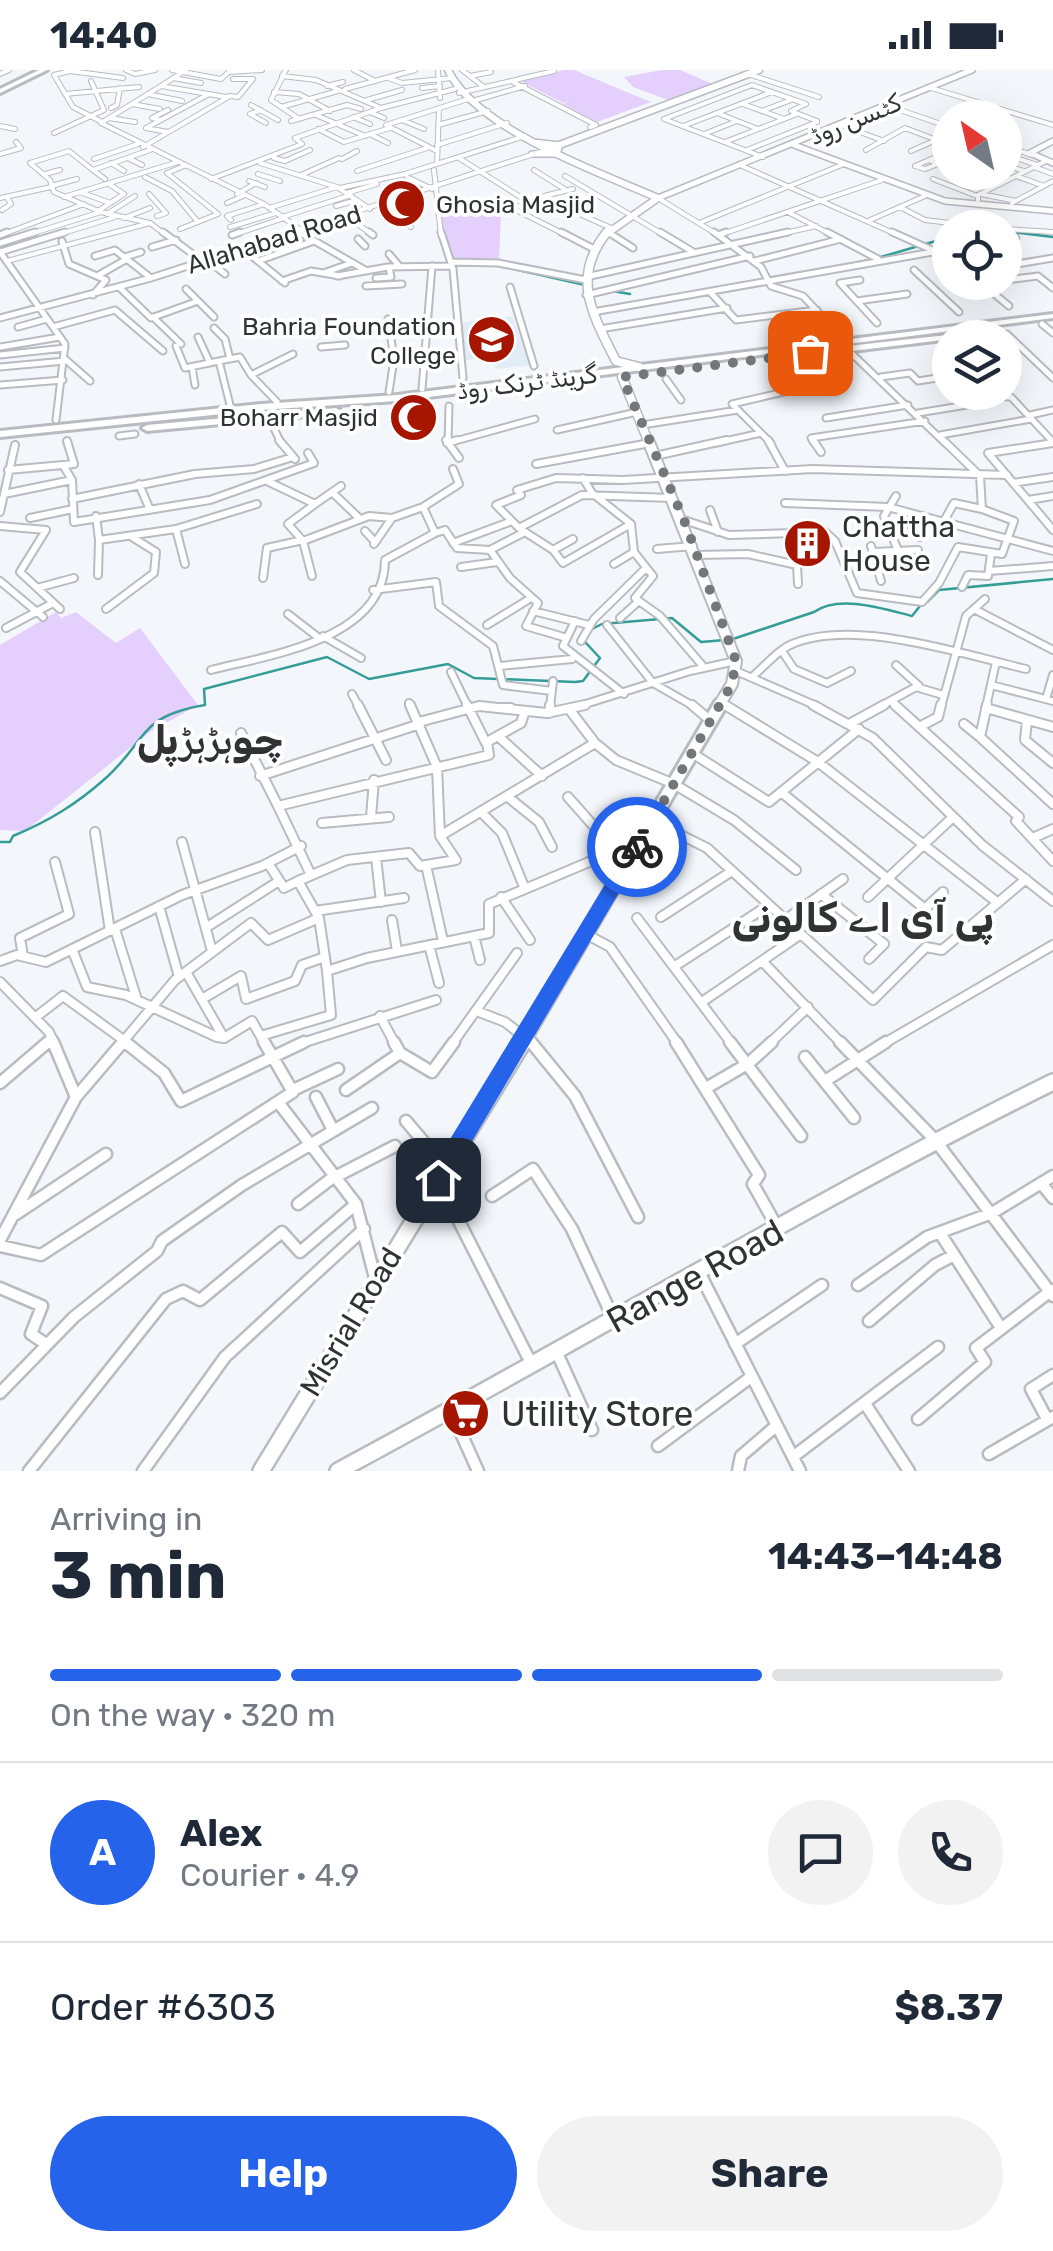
<!DOCTYPE html>
<meta charset="utf-8">
<style>
body{margin:0;font-family:Rubik,"Noto Naskh Arabic",sans-serif;background:#f2f2f3;color:#1f2937;height:100vh;display:flex;flex-direction:column;font-size:38px;white-space:nowrap}
*{box-sizing:border-box;margin:0}
p{font-size:32px;color:#747a83}
.icon{flex:none;width:55px;height:55px;fill:none;stroke:currentColor;stroke-width:2;stroke-linecap:round;stroke-linejoin:round}
.map{position:relative;height:1401px;overflow:hidden}
.drawer{display:flex;flex-direction:column;background:#fff;flex:1}
.drawer>*{flex:none}
.needle{width:65px;rotate:326deg}
.buttons{position:absolute;left:932px;top:30px;display:grid;gap:20px}
.buttons a{display:grid;place-items:center;width:90px;height:90px;border-radius:50%;background:#fff;box-shadow:0 10px 40px #0002;font-size:50px}
.pin{position:absolute;display:grid;place-items:center;width:85px;height:85px;color:#fff;margin:-42px;border-radius:20px;box-shadow:0 5px 15px #0006}
.courier{position:absolute;display:grid;place-items:center;width:100px;height:100px;margin:-50px;border:8px solid #2563eb;border-radius:50%;background:#fff;color:#222;box-shadow:0 2px 12px #0007}
.head em{font-style:normal;font-weight:700}
.head div{display:flex;flex-direction:column-reverse}
.head{display:flex;align-items:center;justify-content:space-between;height:170px;padding:0 50px}
h1{font-size:65px;font-weight:700;line-height:75px}
.bar{display:grid;grid-template-columns:repeat(4,1fr);gap:15px 10px;align-content:center;height:120px;padding:0 50px}
.bar i{height:12px;border-radius:8px;background:#e0e1e3}
.bar .selected{background:#2563eb}
.bar p{grid-column:span 4}
.line{display:flex;align-items:center;gap:25px;padding:0 50px;border-top:2px solid #e0e1e3}
.line div{flex:1}
.round{display:grid;place-items:center;flex:none;width:105px;height:105px;border-radius:52px;background:#f2f2f3}
.cta{display:flex;gap:20px;margin-top:auto;padding:20px 50px}
.cta a{flex:1;height:115px;border-radius:60px;background:#2563eb;color:#fff;font-size:40px;font-weight:700;line-height:115px;text-align:center}
.cta a+a{background:#f2f2f3;color:#1f2937}
.status{display:flex;justify-content:space-between;align-items:center;height:70px;padding:0 50px;background:#fff;direction:ltr}
.status svg{height:28px;fill:currentColor}
.map>svg:first-child{display:block}
</style>
<div class="status"><b>14:40</b><svg viewBox="0 0 49 12"><path d="M0 12V9h3v3zM5 12V6h3v6zM10 12V3h3v9zM15 12V0h3v12zM26 1h20v11H26zM47 4h2v5h-2z"/></svg></div>
<div class="map">
<svg width="1053" height="1401" viewBox="0 0 1053 1401">
<rect width="100%" height="100%" fill="#f3f7fc"/>
<path fill="#e2ecf7" d="M512 246 530 295 496 299 493 287 462 291 460 253Z"/>
<path fill="#e4cffd" d="M564 0H574L651 32 597 52 563 34 569 31 563 33 520 11Z
M662 0H680L715 15 671 31 633 17 624 7Z
M441 139 501 143 499 192H451L441 164Z
M56 542 61 548 76 542 116 573 140 558 198 635 150 662 25 761 0 760V575Z"/>
<g fill="none" stroke-linecap="round" stroke-linejoin="round">
<path stroke="#369c98" stroke-width="2.5" d="M1005 161 1053 167
M881 187 936 171 950 159
M851 194 873 189
M455 195H477
M505 197 585 215
M612 221 630 224
M927 532 939 520 1053 509
M590 560 602 554 672 548 701 572 725 570
M733 569 814 542C839 524 884 539 912 546L920 536
M0 772H10L13 766C49 751 77 734 107 707 148 669 139 646 205 635L204 619 327 587 369 609 448 594 474 608 575 612 583 611 600 588 585 572"/>
<defs>
<path id="pedestrian" d="M7 191 150 153"/>
<path id="minor-far4" d="M126 0 135 4 155 0
M172 0 221 9 231 0
M186 0 161 16 226 27
M286 0 282 6 316 10 381 38
M354 0 375 11
M438 0 440 28
M462 0 484 17
M229 2 262 0
M0 4 9 0
M748 4 819 27
M283 6 271 30 299 49
M470 6 491 2
M173 8 201 13
M388 8 402 13 452 8
M519 9 554 1
M511 11 596 55 590 57
M161 16 101 53 264 134 301 160
M327 16 343 12
M422 18 440 16
M931 18 1053 55
M345 19 415 0
M274 22 299 24 330 41
M459 23 520 9
M65 24 139 17
M148 24 182 31
M230 26 238 27 253 9H233
M367 30 402 20
M476 30 525 16
M132 34 160 39
M743 34 784 49
M806 34 791 41 817 51
M251 35 278 50
M888 36 950 57
M281 37 338 21
M111 38 117 35 120 18
M261 40 250 44 266 53
M762 41 791 30
M370 42 384 48
M717 43 758 59
M316 45 365 66
M353 47 370 54
M109 48 135 52
M664 49 752 15 806 34
M664 49 763 87
M161 50 152 48 168 40
M402 50 424 59
M291 51 347 35 361 39
M102 52 73 37 54 5 70 1 123 8
M438 55 488 41
M841 55 884 71
M0 56 15 59
M683 56 772 22
M318 59 344 72 390 58
M168 62 146 58 209 24
M54 63 104 40 91 11
M370 64 388 73
M704 64 737 51
M725 72 797 44
M437 75 507 53
M1005 76 1032 85
M143 77 230 26 226 27
M747 80 817 52
M866 80 905 58 950 75
M437 81 386 55 468 29
M911 81 936 70
M0 84 21 78 16 72
M1005 84 1037 95
M128 88 142 95
M274 88 285 91 310 80
M459 88 525 130
M94 89 138 74
M342 89 357 81
M30 93 50 110 54 122 101 142 150 153 166 165
M30 93 69 81 93 100 150 80
M111 93 124 101
M260 93 337 117 370 139
M437 94 439 39
M1005 95 1024 101
M742 96 898 165
M915 96 950 81
M915 96 925 99 938 94 929 90
M1034 97 1053 104
M93 100 105 109
M434 100 441 165
M534 100 566 120
M357 101 427 78
M947 102 992 118
M991 102 1010 109
M45 104 60 100
M258 104 280 111
M301 105 339 88
M565 106 664 165
M1016 106 1044 116
M145 107 172 121 198 152
M407 107 432 119
M211 109 302 74 295 68 381 38 455 19
M933 109 977 126
M249 111 265 117
M51 116 77 109
M340 118 405 104 525 66
M80 122 110 133
M347 123 377 114
M149 124 166 143 157 146
M237 124 256 113
M981 124 1016 131
M544 126 573 119
M64 127 178 92
M0 128 51 117
M658 128 718 165
M978 130V125L1046 91
M227 133 243 126
M1012 133 1053 111
M385 135 411 157
M336 136 357 130
M900 137 925 150 993 158
M269 138 337 117
M2 140 11 134 7 127
M98 141 124 124 109 114
M788 142 832 165
M107 144 135 126
M346 146 373 165
M282 147 351 125
M124 148 150 138
M231 150 227 146 264 134
M870 150 925 126
M699 153 844 94
M230 157 276 143
M180 159 218 144 167 103 184 96
M1005 159 1053 162
M297 161 304 165
M608 162 612 165
M1 165 84 134
M27 165 101 142
M57 165 115 147
M233 165 284 148
M284 165 546 80
M566 165 512 138 546 129 611 158
M719 165 882 110
M776 165 816 156"/>
<path id="minor-far3" d="M163 162 202 191
M299 162 365 200
M369 162 373 165
M441 162 453 199 463 308
M561 162 594 179
M608 162 633 178
M660 162 695 183
M714 162 761 197 771 216 803 226 844 270
M827 162 878 189
M892 162 950 188
M0 165 7 162
M232 165 240 162
M718 165 726 162
M358 169 365 176
M1005 170 1016 168
M62 171 69 194 106 210 93 225
M0 173 35 162
M152 177 176 170
M242 178 285 213
M0 182 65 274 56 350
M0 182 65 162
M389 184 400 197
M95 186 115 180 151 208
M125 187 141 182
M207 190 225 204
M258 191 314 171
M755 191 841 169
M451 192 498 193 586 210
M1005 196 1053 188
M914 200 959 242
M323 203 352 193
M97 206 127 189
M337 206 388 197 452 196
M586 207 788 162
M376 208 391 207 389 197
M860 210 840 213 877 253
M1005 210 1038 206 1053 218
M282 211 311 201 340 206
M980 212 1009 236
M366 216 402 214
M119 217 151 248 198 231 186 219
M510 217 534 296
M710 222 736 250 817 240
M586 225 750 186
M198 231 214 247
M857 231 907 224
M593 242 950 179
M153 247 181 274
M0 248 151 208 292 162
M388 249 394 289 389 322
M1042 254 1053 263
M18 257 47 249
M53 257 115 240 163 281
M214 258 225 269 230 289
M600 259 727 238
M1007 264 1053 308
M198 267 210 293
M176 276 185 298 219 291
M0 277 60 267
M321 277 345 275
M847 279 945 373
M0 285 65 278
M65 289 90 311
M950 296 943 298 950 304
M0 297 65 291
M192 297 195 315
M1005 302 1011 309
M881 307 910 303 918 311 950 306
M666 309 681 330
M0 315 63 310
M422 319 432 196
M986 326 1011 327 1053 372
M277 332 251 305 293 284
M230 335 219 291 240 287 251 305
M918 343 973 334
M1030 345 1053 340
M826 348 908 335
M272 354 281 373
M642 355 738 340
M557 360 637 342
M940 365 1031 349
M119 366 135 364
M448 373 449 336
M448 373 535 349
M716 373 761 363
M771 373 732 334 844 308
M814 373 811 368 925 351"/>
<path id="minor-far2" d="M279 370 295 389
M446 370 459 388
M768 370 785 401
M813 370 821 382
M447 373 457 370
M988 383 1053 460
M988 383 1053 373
M655 386 727 370
M536 394 650 373
M63 395 74 394 67 371
M453 399 459 414 423 437 435 463 445 460 457 478 490 480 525 462 519 458
M8 400 63 395 72 410 74 452 210 430 314 393 308 383
M583 408 592 423 631 454 634 482 653 506 635 528 639 531 620 548
M267 411 315 434 288 454 303 471 369 446 392 448 423 437
M1013 413 1053 407
M139 414 150 440
M332 422 360 449
M4 424 72 410
M896 426 884 446 897 478
M672 428 582 425 519 458 496 435 521 425 517 420 556 408 623 410 812 399 1007 405
M72 429 195 404 254 399 293 387
M1028 430 1053 426
M785 433 888 437 1053 481
M315 434 341 416
M710 440 718 462
M0 442 15 375
M96 446 99 470 176 459 257 434
M30 448 73 439
M684 450 729 465 825 462 835 471 857 523 922 532 939 513 958 477 1002 484 1014 451 982 439 980 406 943 370
M944 451 954 433 982 439
M888 455 920 467
M0 456 46 460 20 502 60 539
M176 459 185 494
M365 461 375 472
M525 462 553 480 563 493 631 454
M791 464 804 491
M303 471 312 506
M453 473 512 451
M374 474 392 448
M871 476 881 511
M657 479 693 476
M490 480 510 508 538 533 526 556 567 568
M553 480 573 469
M873 482 918 480
M696 485 748 484 797 495 798 514
M614 494 634 482
M461 497 497 492
M989 501 1053 496
M98 505 99 470
M263 508 267 478 303 470
M0 511 43 547
M962 517 968 505 988 506 991 484
M37 518 74 508
M373 520 436 512 439 536 493 576 503 615 552 621
M639 531 660 546 702 595
M106 539 154 503 156 482 132 467
M974 539 1053 580
M533 541 589 555
M288 544 319 568
M575 551 563 576 624 624
M487 555 531 528
M607 555 653 613 695 637
M6 558 53 533
M323 566 361 588
M581 571 594 549 646 498
M782 581 794 599 827 613 851 601
M896 595 919 616
M499 596 572 589
M211 600C269 585 385 570 385 490L435 463
M736 601 819 637
M451 602 468 637
M752 607C763 598 775 583 788 576 849 546 962 584 1026 599
M991 615 1053 631
M352 624 359 637
M1046 629 1053 605
M891 631 898 637
M409 633 411 637
M722 633 729 637
M468 637H511
M550 637 553 611
M576 637 690 601 736 591
M879 637 916 617 943 625
M941 637 966 546 985 529
M986 637 996 592"/>
<path id="minor-far1" d="M358 635 386 690
M410 635 437 697 440 766 456 790 420 796 409 783 347 790 298 811 319 848 327 901 367 888 489 863V834L525 819
M467 635 486 673
M692 635 711 651
M725 635 818 692 998 833
M813 635 873 668 982 775 1053 831
M895 635 1019 747 1016 751 1053 791
M987 635 980 667 1053 734
M986 638 1053 657
M569 639 595 673 616 690 674 714 734 750 796 800
M549 643 550 635
M1027 650 1025 670 1053 693
M419 652 479 636 547 643 585 635
M851 653 884 635
M964 654 980 667
M921 656 938 647 941 635
M241 663 278 736 489 685 487 672 521 653 525 641
M499 667 542 706
M692 683 769 732 859 659
M260 706 420 654
M781 722 925 839
M508 727 539 752 552 777
M568 727 598 761 622 778
M278 736 310 803
M482 743 502 763 525 819 622 778 631 786
M371 747 374 710
M653 751 707 778 873 930 926 877 942 880 1026 809
M322 753 389 747
M95 762 110 861
M440 766 595 673
M1035 767 1053 759
M182 772 212 881
M376 787 381 832
M268 793 284 818 298 811
M426 795 443 871
M821 824 884 874 869 889
M501 827 530 870
M868 827 953 747
M159 836 179 907
M315 841 404 828
M661 847 732 801
M637 848 732 974
M392 850 397 881
M785 850 843 809
M207 857 279 811
M905 857 943 822
M115 859 137 930
M586 864 610 877 678 974
M474 866 480 890
M429 875 439 913
M72 879 87 917 126 925 217 967 224 968 252 951 265 974
M23 886 20 868 69 844 55 792
M0 891 17 885 46 892 182 825 262 796 301 776
M762 891 842 974
M675 896 769 835
M186 902 224 968
M0 912 49 962 54 974
M202 929 241 906 246 929 295 911 302 895 325 887
M702 932 801 864
M479 942 505 952 533 974
M380 946 395 974
M36 947 63 926 129 974
M264 965 331 945 327 901
M45 974 52 968
M121 974 175 910 251 853 268 870 319 848
M299 974 436 930
M452 974 517 883
M769 974 808 937
M883 974 1053 875"/>
<path id="minor" d="M53 972 76 1027
M125 972 164 1003 181 1031 304 972
M394 972 400 983 432 1002 454 972
M531 972 575 1026 638 1147
M676 972 759 1105 753 1114 777 1157
M730 972 801 1066
M840 972 935 1070 1053 1226
M805 987 854 1048
M825 1011 886 972
M0 1013 48 972
M708 1017 749 993 772 972
M293 1020 338 999
M346 1020 400 983
M316 1027 333 1060
M278 1032 356 1134 375 1208
M406 1051 445 1097
M337 1106 395 1076
M438 1110 531 1293
M1041 1113 1053 1128
M492 1126 533 1099 572 1159 614 1250
M298 1134 336 1105
M16 1144 106 1084
M940 1163 1001 1258
M0 1170 76 1027 123 972
M0 1176 41 1185 293 1022 264 972
M700 1204 800 1401
M858 1215 927 1167 992 1143 1053 1106
M0 1218 42 1236 31 1264 43 1272
M869 1251 935 1195 954 1185
M735 1274 822 1215
M557 1283 592 1360
M0 1323 74 1247 157 1181 162 1171 242 1115 372 1038
M866 1335 909 1401
M451 1341 478 1401
M918 1349 985 1292 976 1278 1052 1220
M1047 1349 1031 1319 1053 1305
M658 1376 751 1307
M989 1384 1053 1347
M794 1386 938 1277
M29 1401 166 1229 183 1221 200 1230 282 1162 300 1182 356 1134
M143 1401 225 1287 364 1159
M738 1401 741 1386 776 1356"/>
<path id="tertiary" d="M1053 71 1030 83 1053 93
M794 75 945 131 1053 141
M532 84H557L560 75 533 72
M658 128 972 0"/>
<path id="secondary-far4" d="M448 0C476 59 598 102 658 128
M546 80 759 0
M605 165 658 128"/>
<path id="secondary-far3" d="M607 162C570 208 593 245 616 291L639 297
M622 307 649 373"/>
<path id="secondary-far2" d="M648 370 736 591 732 614 718 637"/>
<path id="secondary-far1" d="M521 974 720 635"/>
<path id="secondary" d="M261 1401 523 972
M338 1401C577 1273 810 1132 1053 1012"/>
<path id="trunk" d="M39 0H47L0 23V19Z
M1053 244V248L397 331 261 340 0 367V361L261 334 397 325Z
M956 264H959V268L803 287 799 284 803 281Z
M336 338 341 341 339 343 147 361 142 358 147 355Z"/>
</defs>
<use href="#pedestrian" stroke="#b8bcc0" stroke-width="6"/>
<use href="#minor-far4" stroke="#b8bcc0" stroke-width="6"/>
<use href="#minor-far3" stroke="#b8bcc0" stroke-width="9"/>
<use href="#minor-far2" stroke="#b8bcc0" stroke-width="10"/>
<use href="#minor-far1" stroke="#b8bcc0" stroke-width="12"/>
<use href="#minor" stroke="#b8bcc0" stroke-width="15"/>
<use href="#tertiary" stroke="#b8bcc0" stroke-width="8"/>
<use href="#secondary-far4" stroke="#b8bcc0" stroke-width="9"/>
<use href="#secondary-far3" stroke="#b8bcc0" stroke-width="11"/>
<use href="#secondary-far2" stroke="#b8bcc0" stroke-width="14"/>
<use href="#secondary-far1" stroke="#b8bcc0" stroke-width="18"/>
<use href="#secondary" stroke="#b8bcc0" stroke-width="20"/>
<use href="#trunk" stroke="#b8bcc0" stroke-width="6"/>
<use href="#pedestrian" stroke="#fff" stroke-width="4"/>
<use href="#minor-far4" stroke="#fff" stroke-width="4"/>
<use href="#minor-far3" stroke="#fff" stroke-width="5"/>
<use href="#minor-far2" stroke="#fff" stroke-width="6"/>
<use href="#minor-far1" stroke="#fff" stroke-width="8"/>
<use href="#minor" stroke="#fff" stroke-width="10"/>
<use href="#tertiary" stroke="#fff" stroke-width="5"/>
<use href="#secondary-far4" stroke="#fff" stroke-width="6"/>
<use href="#secondary-far3" stroke="#fff" stroke-width="8"/>
<use href="#secondary-far2" stroke="#fff" stroke-width="10"/>
<use href="#secondary-far1" stroke="#fff" stroke-width="12"/>
<use href="#secondary" stroke="#fff" stroke-width="15"/>
<use href="#trunk" fill="#fff" fill-rule="evenodd"/>
</g>
<path fill="#2563eb" d="M637 770 645 777 643 782 445 1117H430V1102L631 772Z"/>
<g fill="none" stroke-linecap="round" stroke-linejoin="round">
<path stroke="#747779" stroke-width="10" stroke-dasharray="0 18" d="M637 777 732 614 736 591 684 450 622 307 810 283"/>
</g>
<defs>
<symbol id="mosque-disc" viewBox="-11 -11 22 22"><circle r="9.5" fill="#a61500" stroke="#fff"/><path d="M3.5-4.9A6 6 0 1 0 3.5 4.9A5 5 0 1 1 3.5-4.9Z" fill="#fff"/></symbol>
<symbol id="university-disc" viewBox="-11 -11 22 22"><circle r="9.5" fill="#a61500" stroke="#fff"/><path d="M0-5L7-2L0 1L-7-2ZM-4 1L0 2.5L4 1V4Q0 6-4 4Z" fill="#fff"/></symbol>
<symbol id="building-disc" viewBox="-11 -11 22 22"><circle r="9.5" fill="#a61500" stroke="#fff"/><path d="M-4-6H4V6H1V3H-1V6H-4ZM-2.5-4.3h1.7v1.8h-1.7ZM.8-4.3h1.7v1.8H.8ZM-2.5-1h1.7V.8h-1.7ZM.8-1h1.7V.8H.8Z" fill="#fff"/></symbol>
<symbol id="supermarket-disc" viewBox="-11 -11 22 22"><circle r="9.5" fill="#a61500" stroke="#fff"/><path d="M-6-5.5h2.5l.6 2H6L4.5 2H-2.5L-4.4-4H-6ZM-1.5 3.2a1.3 1.3 0 1 0 .1 0ZM3 3.2a1.3 1.3 0 1 0 .1 0Z" fill="#fff"/></symbol>
</defs>
<g fill-rule="evenodd">
<use href="#mosque-disc" x="374" y="106" width="55" height="55"/>
<use href="#university-disc" x="464" y="242" width="55" height="55"/>
<use href="#mosque-disc" x="386" y="320" width="55" height="55"/>
<use href="#building-disc" x="780" y="446" width="55" height="55"/>
<use href="#supermarket-disc" x="438" y="1316" width="55" height="55"/>
</g>
<g text-anchor="middle" stroke-width="8" stroke-linejoin="round" paint-order="stroke">
<g font-size="25" fill="#303233" stroke="#fff">
<text transform="translate(855 49) rotate(-22)" y="9">کٹسن روڈ</text>
<text transform="translate(274 169) rotate(-17)" y="9">Allahabad Road</text>
<text transform="translate(527 312) rotate(-7)" y="9">گرینڈ ٹرنک روڈ</text>
</g>
<g font-size="25" fill="#303233" stroke="#fff" text-anchor="end">
<text x="436" y="143" text-anchor="start">Ghosia Masjid</text>
<text x="456" y="265">Bahria Foundation<tspan x="456" dy="29">College</tspan></text>
<text x="378" y="356">Boharr Masjid</text>
</g>
<g font-size="30" fill="#303233" stroke="#fff" text-anchor="start">
<text x="842" y="467">Chattha<tspan x="842" dy="34">House</tspan></text>
</g>
<g font-size="30" fill="#303233" stroke="#fff">
<text transform="translate(351 1252) rotate(-59)" y="10">Misrial Road</text>
</g>
<g font-size="35" fill="#303233" stroke="#fff">
<text transform="translate(695 1206) rotate(-29)" y="12">Range Road</text>
</g>
<g font-size="35" fill="#303233" stroke="#fff" text-anchor="start">
<text x="501" y="1356">Utility Store</text>
</g>
<g font-size="40" font-weight="bold" fill="#303233" stroke="#fff">
<text x="210" y="684">چوہڑہڑپل</text>
<text x="863" y="862">پی آی اے کالونی</text>
</g>
</g>
</svg>
<div class="buttons">
<a><svg class="needle" viewBox="-14 -14 28 28"><path d="M0-13l5 13h-10z" fill="#e53935"/><path d="M0 13l5-13h-10z" fill="#747a83"/></svg></a>
<a><svg class="icon" aria-label="locate" viewBox="0 0 24 24"><circle cx="12" cy="12" r="6"/><path d="M12 2v4M12 18v4M2 12h4M18 12h4"/></svg></a>
<a><svg class="icon" aria-label="layers" viewBox="0 0 24 24"><path d="M12 4l9 5-9 5-9-5zM3 14l9 5 9-5"/></svg></a>
</div>
<div class="pin" style="left:810px;top:283px;background:#ea580c"><svg class="icon" aria-label="bag" viewBox="0 0 24 24"><path d="M5 8h14l-1 12H6zM9 8a3 3 0 0 1 6 0"/></svg></div>
<div class="pin" style="left:438px;top:1110px;background:#1f2937"><svg class="icon" aria-label="home" viewBox="0 0 24 24"><path d="M3 11l9-7 9 7M6 9v11h12V9"/></svg></div>
<div class="courier" style="left:637px;top:777px"><svg class="icon" aria-label="bike" viewBox="0 0 24 24"><circle cx="6" cy="16" r="4"/><circle cx="18" cy="16" r="4"/><path d="M6 16l4-8h5l3 8M10 8l3 8H6M13 5h3"/></svg></div>
</div>
<section class="drawer">
<div class="head"><div><h1>3 min</h1><p>Arriving in</p></div><em>14:43–14:48</em></div>
<div class="bar"><i class="selected"></i><i class="selected"></i><i class="selected"></i><i></i><p>On the way · 320 m</p></div>
<div class="line" style="height:180px"><b class="round" style="background:#2563eb;color:#fff">A</b><div><b>Alex</b><p>Courier · 4.9</p></div><a class="round"><svg class="icon" aria-label="chat" viewBox="0 0 24 24"><path d="M4 5h16v11H9l-5 4z"/></svg></a><a class="round"><svg class="icon" aria-label="phone" viewBox="0 0 24 24"><path d="M5 4h4l2 5-3 2q2 4 5 5l2-3 5 2v4C11 20 4 13 5 4z"/></svg></a></div>
<div class="line" style="height:130px"><div>Order #6303</div><b>$8.37</b></div>
<div class="cta"><a>Help</a><a>Share</a></div>
</section>
